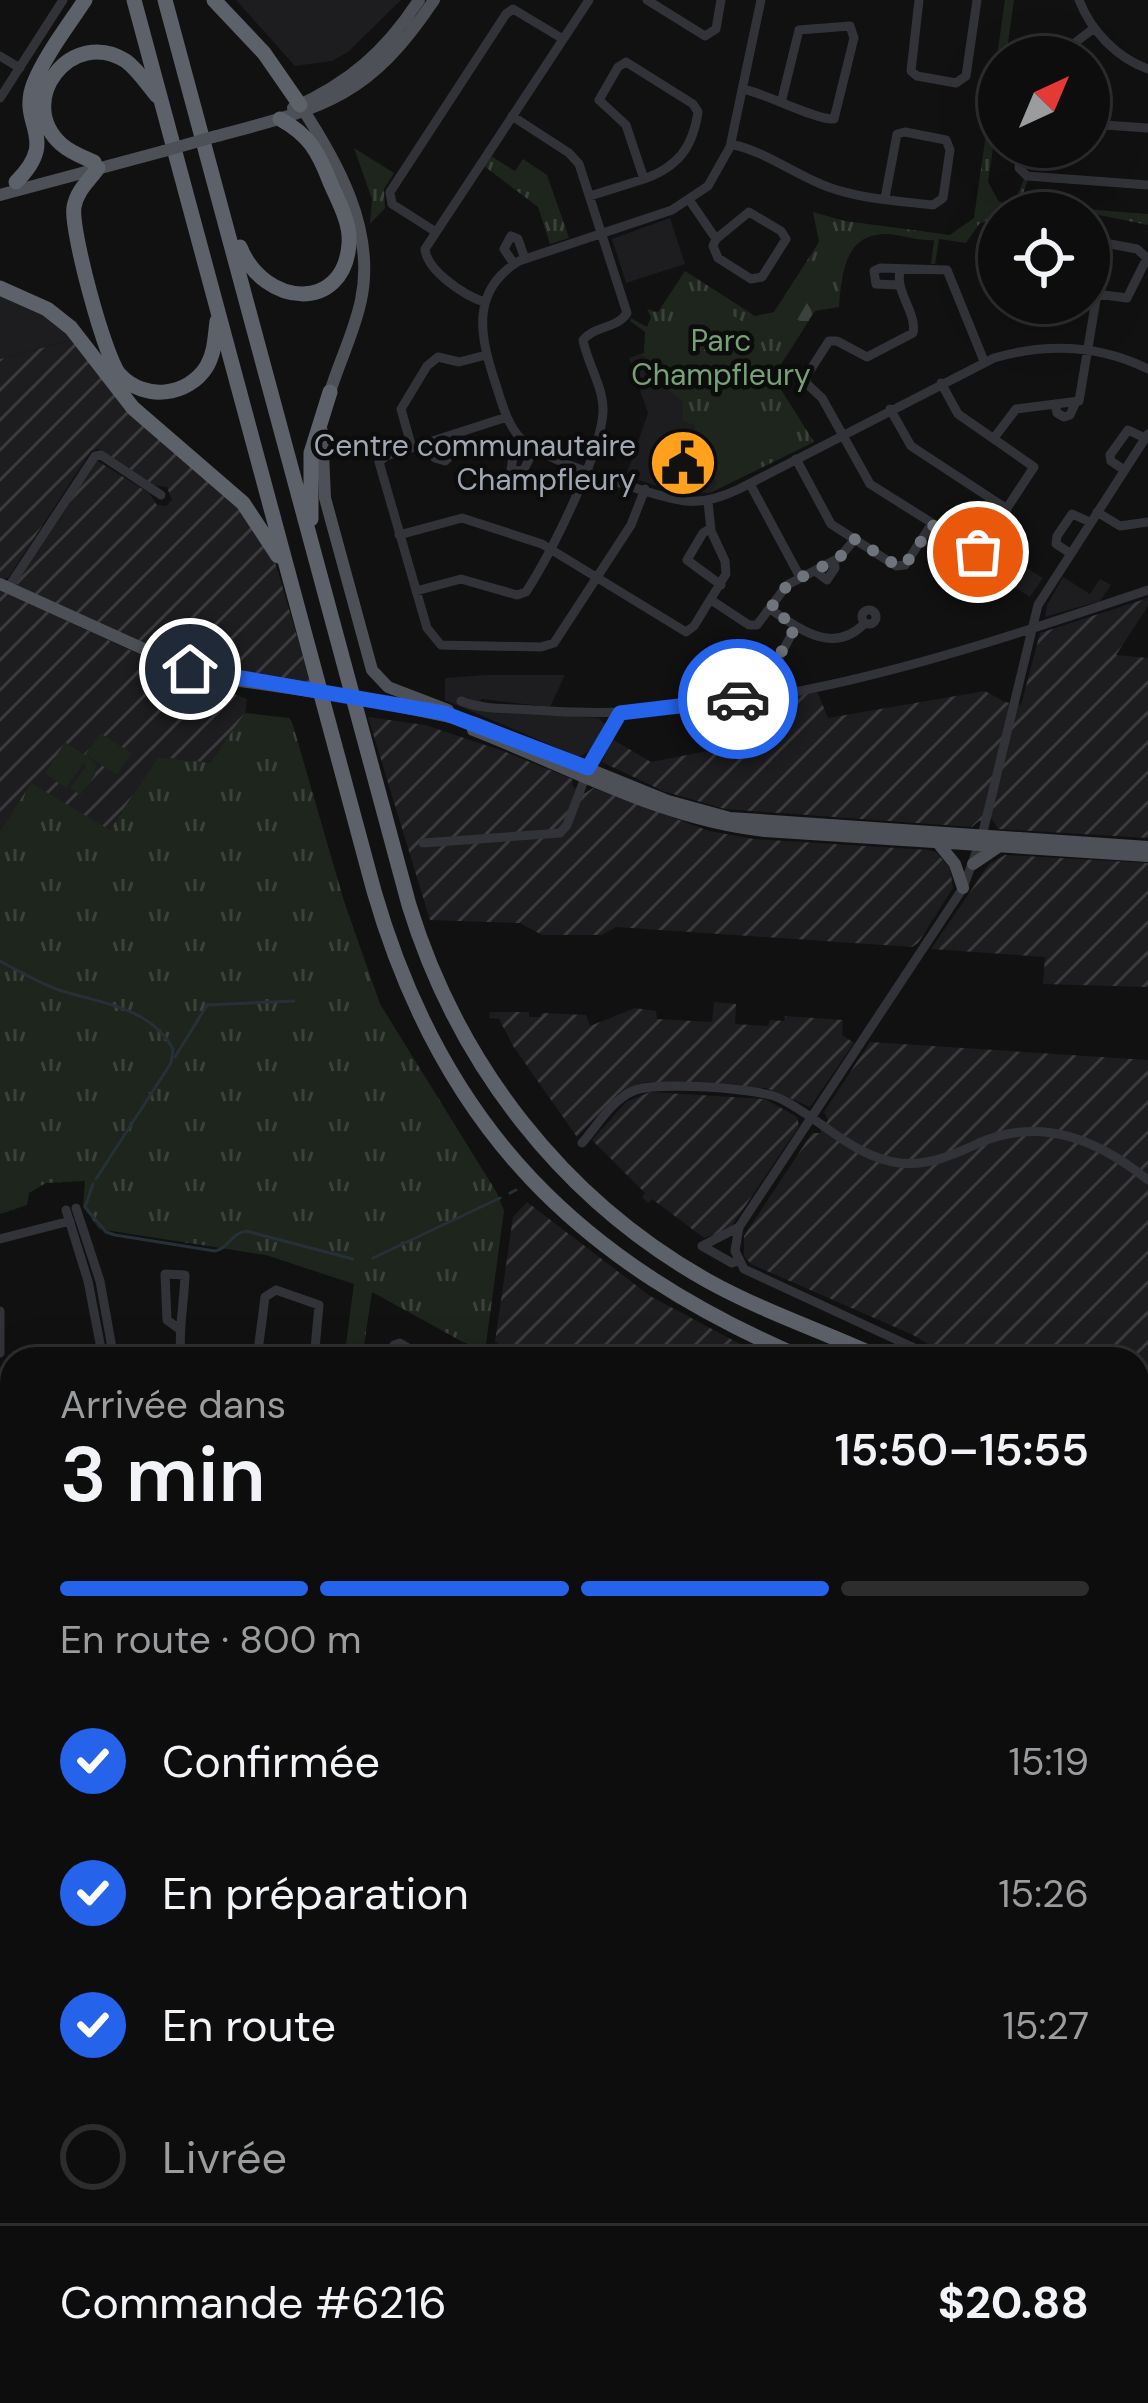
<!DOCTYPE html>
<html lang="fr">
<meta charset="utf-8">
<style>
body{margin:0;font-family:"DM Sans",sans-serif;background:#1b1b1c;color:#f1f3f6;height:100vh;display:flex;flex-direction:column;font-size:45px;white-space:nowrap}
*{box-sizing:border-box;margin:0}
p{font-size:39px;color:#9a9c9e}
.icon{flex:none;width:66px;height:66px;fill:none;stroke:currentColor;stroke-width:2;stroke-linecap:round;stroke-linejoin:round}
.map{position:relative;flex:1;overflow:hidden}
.panel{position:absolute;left:0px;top:1347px;width:1149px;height:1056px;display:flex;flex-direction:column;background:#0d0d0e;border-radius:36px 36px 0 0;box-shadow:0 12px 48px #0002,0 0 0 3px #2d2d2e}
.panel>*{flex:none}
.needle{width:78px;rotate:44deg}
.buttons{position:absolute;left:978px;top:36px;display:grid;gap:24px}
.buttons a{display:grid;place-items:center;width:132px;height:132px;border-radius:50%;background:#0d0d0e;box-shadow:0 12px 48px #0002,0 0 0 3px #2d2d2e;font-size:60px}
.pin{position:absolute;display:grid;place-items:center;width:102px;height:102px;color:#fff;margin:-51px;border:6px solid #fff;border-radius:50%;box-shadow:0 3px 12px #0007}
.courier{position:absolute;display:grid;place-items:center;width:120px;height:120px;margin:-60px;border:9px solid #2563eb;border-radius:50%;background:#fff;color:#222;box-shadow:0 3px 15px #0007}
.headline em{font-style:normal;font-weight:600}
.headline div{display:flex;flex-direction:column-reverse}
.headline{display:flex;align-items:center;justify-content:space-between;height:204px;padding:0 60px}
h1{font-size:78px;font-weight:600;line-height:90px}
.bar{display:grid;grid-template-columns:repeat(4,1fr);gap:18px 12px;align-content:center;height:144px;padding:0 60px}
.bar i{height:15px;border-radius:9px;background:#2d2d2e}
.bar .on{background:#2563eb}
.bar p{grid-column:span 4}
.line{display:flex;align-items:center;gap:30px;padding:0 60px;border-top:3px solid #2d2d2e}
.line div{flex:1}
ol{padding:0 60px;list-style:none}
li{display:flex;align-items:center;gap:36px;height:132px}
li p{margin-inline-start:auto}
li .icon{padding:12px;border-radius:50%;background:#2563eb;color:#fff;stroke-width:4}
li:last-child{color:#9a9c9e}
li i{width:66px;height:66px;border:6px solid #2d2d2e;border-radius:50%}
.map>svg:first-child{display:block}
</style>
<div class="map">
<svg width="1148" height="2403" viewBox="0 0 1148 2403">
<defs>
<pattern id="industrial-furrows" width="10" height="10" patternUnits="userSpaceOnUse" patternTransform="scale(3)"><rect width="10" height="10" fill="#1d1d1f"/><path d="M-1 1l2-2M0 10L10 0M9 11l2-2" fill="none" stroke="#3b3b3d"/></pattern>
<pattern id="grass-tufts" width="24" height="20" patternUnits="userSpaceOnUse" patternTransform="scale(3)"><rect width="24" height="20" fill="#1d251d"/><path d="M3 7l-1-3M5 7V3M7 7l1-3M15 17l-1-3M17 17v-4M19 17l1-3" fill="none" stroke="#3b423b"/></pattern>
<pattern id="forest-firs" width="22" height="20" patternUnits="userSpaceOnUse" patternTransform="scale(3)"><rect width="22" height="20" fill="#1d251d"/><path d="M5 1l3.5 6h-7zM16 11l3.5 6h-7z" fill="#3b423b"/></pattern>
</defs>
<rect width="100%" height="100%" fill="#111112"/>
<path fill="#1d1d1f" d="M236 0H401L348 52 332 61 295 66Z
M670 218 685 264 626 283 612 239Z
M0 293 35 307 75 339 0 359Z
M640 354 661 368 655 380 684 401 683 420 694 425 697 442 701 441 718 483 710 493 676 492 626 476 648 413 629 358Z
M1008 557 1043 578 1030 597 996 575Z
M1063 577 1090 594 1100 579 1111 585 1100 601 1045 617 1047 605Z
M485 675H565L550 707 481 699 480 710 599 718 606 726 591 750 579 757 445 700V678Z
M0 1828 12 1830V1957L0 2042Z
M0 2272 12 2276V2391H68L67 2403H0Z
M93 2391H235L208 2403H92Z
M280 2391H443L450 2395 449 2403H253Z
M480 2391H1021L1030 2403H477Z"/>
<path fill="url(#industrial-furrows)" d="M76 339 112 390 223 489 262 535 276 565 312 687 180 661 18 587 16 583 96 460 149 493 157 505 166 506 172 500 167 487 153 485 98 449 91 451 8 578 0 579V359Z
M0 590 184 675 247 699 245 713 210 763 158 757 110 830 0 832Z
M1148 598V606L1116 655 1148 658V838L998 829 992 819 979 821 972 827 725 809 663 791 602 762 612 739 651 762 728 747 732 705 817 691 828 718 985 691 1005 702 1021 705 1040 633Z
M368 717 425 725 503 751 572 779 573 787 585 793 593 788 709 831 754 839 928 850 936 852 950 868 953 888 918 943 912 947 616 927 602 935H542L520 923 430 920Z
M1005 855 1148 863V987L1043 984 1045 957 931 949 989 864Z
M714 1002 736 1004 735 1024 768 1026 770 1020 784 1021 785 1016 843 1020 842 1035 854 1043 810 1107 766 1088 647 1082 619 1093 577 1137 513 1046 499 1019 489 1018 490 1012H529V1017H540L542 1013 586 1015 590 1026 635 1008 656 1011 657 1019 712 1022Z
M870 1042 1148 1060V1567L1137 1549V1359H953L913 1335 751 1264 744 1256V1236L812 1133H820L828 1120 824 1112Z
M650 1092 765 1099 797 1117 799 1126 729 1230 704 1238 652 1199 648 1203 642 1197 645 1193 592 1140 626 1102Z
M527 1202 650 1296 768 1359H523L495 1342 513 1217Z"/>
<path fill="url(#grass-tufts)" d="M1005 0H1014L1006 57H999V107L988 182 999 202 1014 203 1024 179 1028 180 1019 204 1148 214V225L1089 213H999V219L980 223 966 243 939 239 935 264H931L934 240C915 242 895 231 876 235 843 240 841 282 839 307L815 311 773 377 814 442 710 493 717 482 701 442 697 443 694 425 683 421V401L655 380 661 368 640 354 644 353 645 332 630 321 631 318 647 327 651 317 647 309 658 312 685 271 755 316 774 312 819 242 813 212 845 221 950 235 974 218Z
M354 148 394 173 384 189 385 208 370 224 372 199Z
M491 156 515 171 523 159 547 175 569 238 550 244 538 207 484 166Z
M245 713 289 718 292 722 344 901 380 1004 497 1193 504 1211 485 1351 463 1342 372 1292 362 1359H344L354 1284 266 1255 99 1229 83 1206 85 1181 46 1183 29 1193 27 1205 0 1214V832L31 783 110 830 158 757 210 763Z"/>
<path fill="url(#forest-firs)" d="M818 260 828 263 830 269 822 294 811 298 812 315 791 348 792 329 800 320 791 319 796 310 792 296 798 288 806 292 805 285Z"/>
<path fill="#1d251d" d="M702 296 765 336 742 373 679 333Z
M718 413C746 411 761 425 773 449L739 467 741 471 730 477 716 474 694 424Z
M100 733 132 753 117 775 87 756 96 764 95 775 80 795 70 788 86 766 84 763 66 788 45 774 65 742 85 755Z"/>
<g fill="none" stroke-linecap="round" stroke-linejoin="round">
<path stroke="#263137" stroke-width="3" d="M0 961C18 971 40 983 59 990 99 1003 151 1007 173 1049L171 1063 96 1179
M175 1057 207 1005 294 1001
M93 1184 85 1207 106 1232 115 1235 215 1251C228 1249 231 1233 246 1231L353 1259
M510 1193 516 1190
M373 1258 500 1198
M0 1482 12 1483"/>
<path stroke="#313338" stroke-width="9" d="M647 0 705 36 716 29 721 0
M761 0 730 147 708 186 672 210 519 261C470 291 480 336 495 382 502 403 507 425 522 440 540 459 658 498 686 501 705 503 722 497 739 489L994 358C1046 343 1099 345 1148 369
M919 0 911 71 917 76 956 83 966 76 977 0
M1079 0C1091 31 1117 58 1148 69
M0 56 20 68
M1035 57 1042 48H1068L1093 29
M626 62 693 104 698 112C693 147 678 167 644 179L626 125 599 100 618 67Z
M743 89C767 94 818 121 834 119L854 38 850 26 799 30 782 99
M0 98 63 0
M1089 107 1100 111 1103 125
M1089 124 1148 128
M731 144C769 153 793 174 828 187 861 199 899 201 933 205L943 198 950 150 946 140 905 132 897 134 885 198
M1022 147 1019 168 1027 176 1148 185
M590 196 644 179
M690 201 716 239 713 246 718 258 751 279 762 277 786 239 781 231 749 212 716 239
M436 232 392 204 390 192 506 14 513 9 563 39
M1089 240 1137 249 1147 258 1127 298 1089 293
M999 249V256
M514 264 504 249 511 236 518 239 525 259
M900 271C895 293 917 312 913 333L867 357 837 341H829L807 375 806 383 822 398 870 484 978 552 1034 467 958 414 941 383
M898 285 876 284 874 271 880 268 947 270 984 361
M484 302C464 295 427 271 425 249L589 0
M1055 404 1057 413 1064 417 1070 415 1075 404
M890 409 911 446 1007 509
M507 417 386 456 379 462 427 628 441 645 541 647 554 643 631 525 645 489
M994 438 1016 409 1079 401 1097 294
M522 439 514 450 511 470 523 471 534 450
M430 443 435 458 445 461 452 454V435
M412 448 401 409 427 366 438 357 459 362 486 355
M796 459 831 524 896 566 905 565 931 525
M1124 470 1111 461 1110 455 1128 430 1145 438
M750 484 800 577
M1097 512 1120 526 1148 522
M711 528 703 533 687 560 721 585
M399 535 462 518 542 544 686 632 694 626 726 574 725 561 711 531 708 501
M1070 553 1056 544 1057 536 1072 514 1090 522
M815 571 827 580 835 568 834 561
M8 588 95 456 101 455 161 495
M416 591 461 579 517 595 526 592C550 555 601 454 603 412 604 387 587 363 583 340 595 325 617 329 627 313L579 164 569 153 512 116
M711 600 749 625H757L787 585 839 558 855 539
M770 609C800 629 833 656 865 623
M862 617a7 7 0 1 1 14 0a7 7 0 1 1-14 0Z
M782 692 779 658 796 626
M461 701C482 710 510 708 533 710 742 727 953 656 1148 590
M423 843 560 833 567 825 591 762 621 713
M582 1143C597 1126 612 1100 633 1091 655 1081 758 1088 779 1098 821 1118 852 1157 900 1163 929 1166 953 1155 979 1143 1042 1116 1098 1140 1148 1180
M76 1208 100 1281 114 1359
M66 1210 88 1281 103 1359
M739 1227 735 1251 744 1269 938 1359
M0 1239 70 1221
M702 1246 739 1227 963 888 982 836 1038 605 1148 434
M702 1246 732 1263 738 1261
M0 1311V1353
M178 1328 167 1320 165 1274 185 1275C184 1305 178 1330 181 1359
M492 1349 508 1359
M257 1359 265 1297 276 1290 319 1305 314 1359
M389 1359 394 1345 400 1343 427 1359
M0 1417H12
M0 1576 12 1578
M0 1699 12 1701
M0 1709 12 1711
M1137 1777H1148
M74 2403 75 2391
M85 2403 86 2391
M218 2403 246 2391
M242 2403 270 2391
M458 2403 459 2391
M469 2403 470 2391"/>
<path stroke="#4d5057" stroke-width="12" d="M300 105C337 161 376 230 361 300 354 334 337 366 328 399
M293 108C349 83 386 51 419 0
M213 137C323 108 368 99 434 0
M0 195 164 151
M322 431 325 498 372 670 388 687 448 710
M0 584 179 665 240 681 310 691
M364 699 473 722 668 801 730 818 1148 847
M473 730C569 767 661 820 765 831L1148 856
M938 843 955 864 963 888
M973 864 998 847
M1137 1568 1148 1587
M0 2076 12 2080
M0 2140 12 2144
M1137 2169H1148
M0 2188 12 2177
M0 2244 12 2256
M0 2263 12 2270
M1024 2391 1033 2403
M1067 2403 1068 2391"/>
<path stroke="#5d6169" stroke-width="15" d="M134 0 374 891C443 1130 580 1263 805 1359
M165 0 409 905C458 1064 562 1199 708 1281 764 1312 825 1332 883 1359
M214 0 264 53 300 105
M94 162C83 157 71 153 61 144 14 101 72 26 126 61 138 70 147 84 157 96
M98 168C89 181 77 190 74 207 70 228 105 359 120 375 144 401 188 397 207 366 215 352 215 336 217 321
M16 182C61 137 17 126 34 83 46 54 68 26 85 0
M240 247C264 307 344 313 349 244 351 223 338 201 330 182 318 151 309 135 280 119
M0 288 47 309 71 328 133 408 243 503 278 556
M311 519V453L330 392
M1137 1614 1148 1639
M1137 1701 1148 1747
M1137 2033 1148 1945
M0 2095 12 2099
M0 2119 12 2122
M1137 2187H1148
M1137 2286 1148 2198
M1091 2403 1093 2391
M1122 2403 1124 2391
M1146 2403 1148 2293"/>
<path stroke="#4d5057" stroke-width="12" d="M164 151 213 137
M310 691 364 699
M1137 2243 1148 2244"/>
<path stroke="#5d6169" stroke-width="15" d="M1137 2209H1148"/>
</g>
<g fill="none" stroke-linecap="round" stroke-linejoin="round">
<path stroke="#6f737b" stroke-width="12" stroke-dasharray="0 21.6" d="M738 699 782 692 778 658 796 626 770 609 788 584 839 558 855 539 899 567 907 562 932 525 978 552"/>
<path stroke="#2563eb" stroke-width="15" d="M190 669 444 713 588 768 620 713 738 699"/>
</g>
<defs>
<symbol id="civic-disc" viewBox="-11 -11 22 22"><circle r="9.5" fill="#ffa11c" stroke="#0c0c0d"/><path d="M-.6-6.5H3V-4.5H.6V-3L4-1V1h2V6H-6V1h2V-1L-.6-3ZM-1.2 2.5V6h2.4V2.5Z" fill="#111"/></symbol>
</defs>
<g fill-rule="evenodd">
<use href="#civic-disc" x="645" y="425" width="76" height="76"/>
</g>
<g text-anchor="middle" stroke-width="9" stroke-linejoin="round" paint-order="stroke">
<g font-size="30" fill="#76a176" stroke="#0c0c0d">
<text x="721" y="351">Parc<tspan x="721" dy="34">Champfleury</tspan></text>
</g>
<g font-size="30" fill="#a1a8b4" stroke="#0c0c0d" text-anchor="end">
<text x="636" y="456">Centre communautaire<tspan x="636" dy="34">Champfleury</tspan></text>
</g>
</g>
</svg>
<div class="buttons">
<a><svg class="needle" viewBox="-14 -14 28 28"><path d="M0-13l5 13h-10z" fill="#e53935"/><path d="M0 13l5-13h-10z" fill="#9a9c9e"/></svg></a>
<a><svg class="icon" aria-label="locate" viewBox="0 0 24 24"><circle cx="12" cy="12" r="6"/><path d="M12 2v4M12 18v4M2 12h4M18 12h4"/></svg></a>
</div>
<div class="pin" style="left:978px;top:552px;background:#ea580c"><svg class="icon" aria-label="bag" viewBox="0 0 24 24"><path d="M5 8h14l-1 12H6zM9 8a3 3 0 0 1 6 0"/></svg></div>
<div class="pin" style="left:190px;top:669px;background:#1f2937"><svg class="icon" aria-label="home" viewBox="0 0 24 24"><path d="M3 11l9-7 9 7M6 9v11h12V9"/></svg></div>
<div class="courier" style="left:738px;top:699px"><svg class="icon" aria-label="car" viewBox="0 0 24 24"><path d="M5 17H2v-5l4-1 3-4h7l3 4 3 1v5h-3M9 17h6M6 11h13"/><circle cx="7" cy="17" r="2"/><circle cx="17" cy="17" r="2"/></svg></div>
<section class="panel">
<div class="headline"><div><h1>3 min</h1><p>Arrivée dans</p></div><em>15:50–15:55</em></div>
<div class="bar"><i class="on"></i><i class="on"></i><i class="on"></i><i></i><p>En route · 800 m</p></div>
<ol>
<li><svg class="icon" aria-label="check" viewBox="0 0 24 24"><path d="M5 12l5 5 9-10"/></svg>Confirmée<p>15:19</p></li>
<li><svg class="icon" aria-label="check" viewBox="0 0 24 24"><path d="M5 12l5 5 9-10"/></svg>En préparation<p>15:26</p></li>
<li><svg class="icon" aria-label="check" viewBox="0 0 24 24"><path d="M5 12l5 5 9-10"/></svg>En route<p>15:27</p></li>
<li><i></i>Livrée</li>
</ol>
<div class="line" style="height:156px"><div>Commande #6216</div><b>$20.88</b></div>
</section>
</div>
